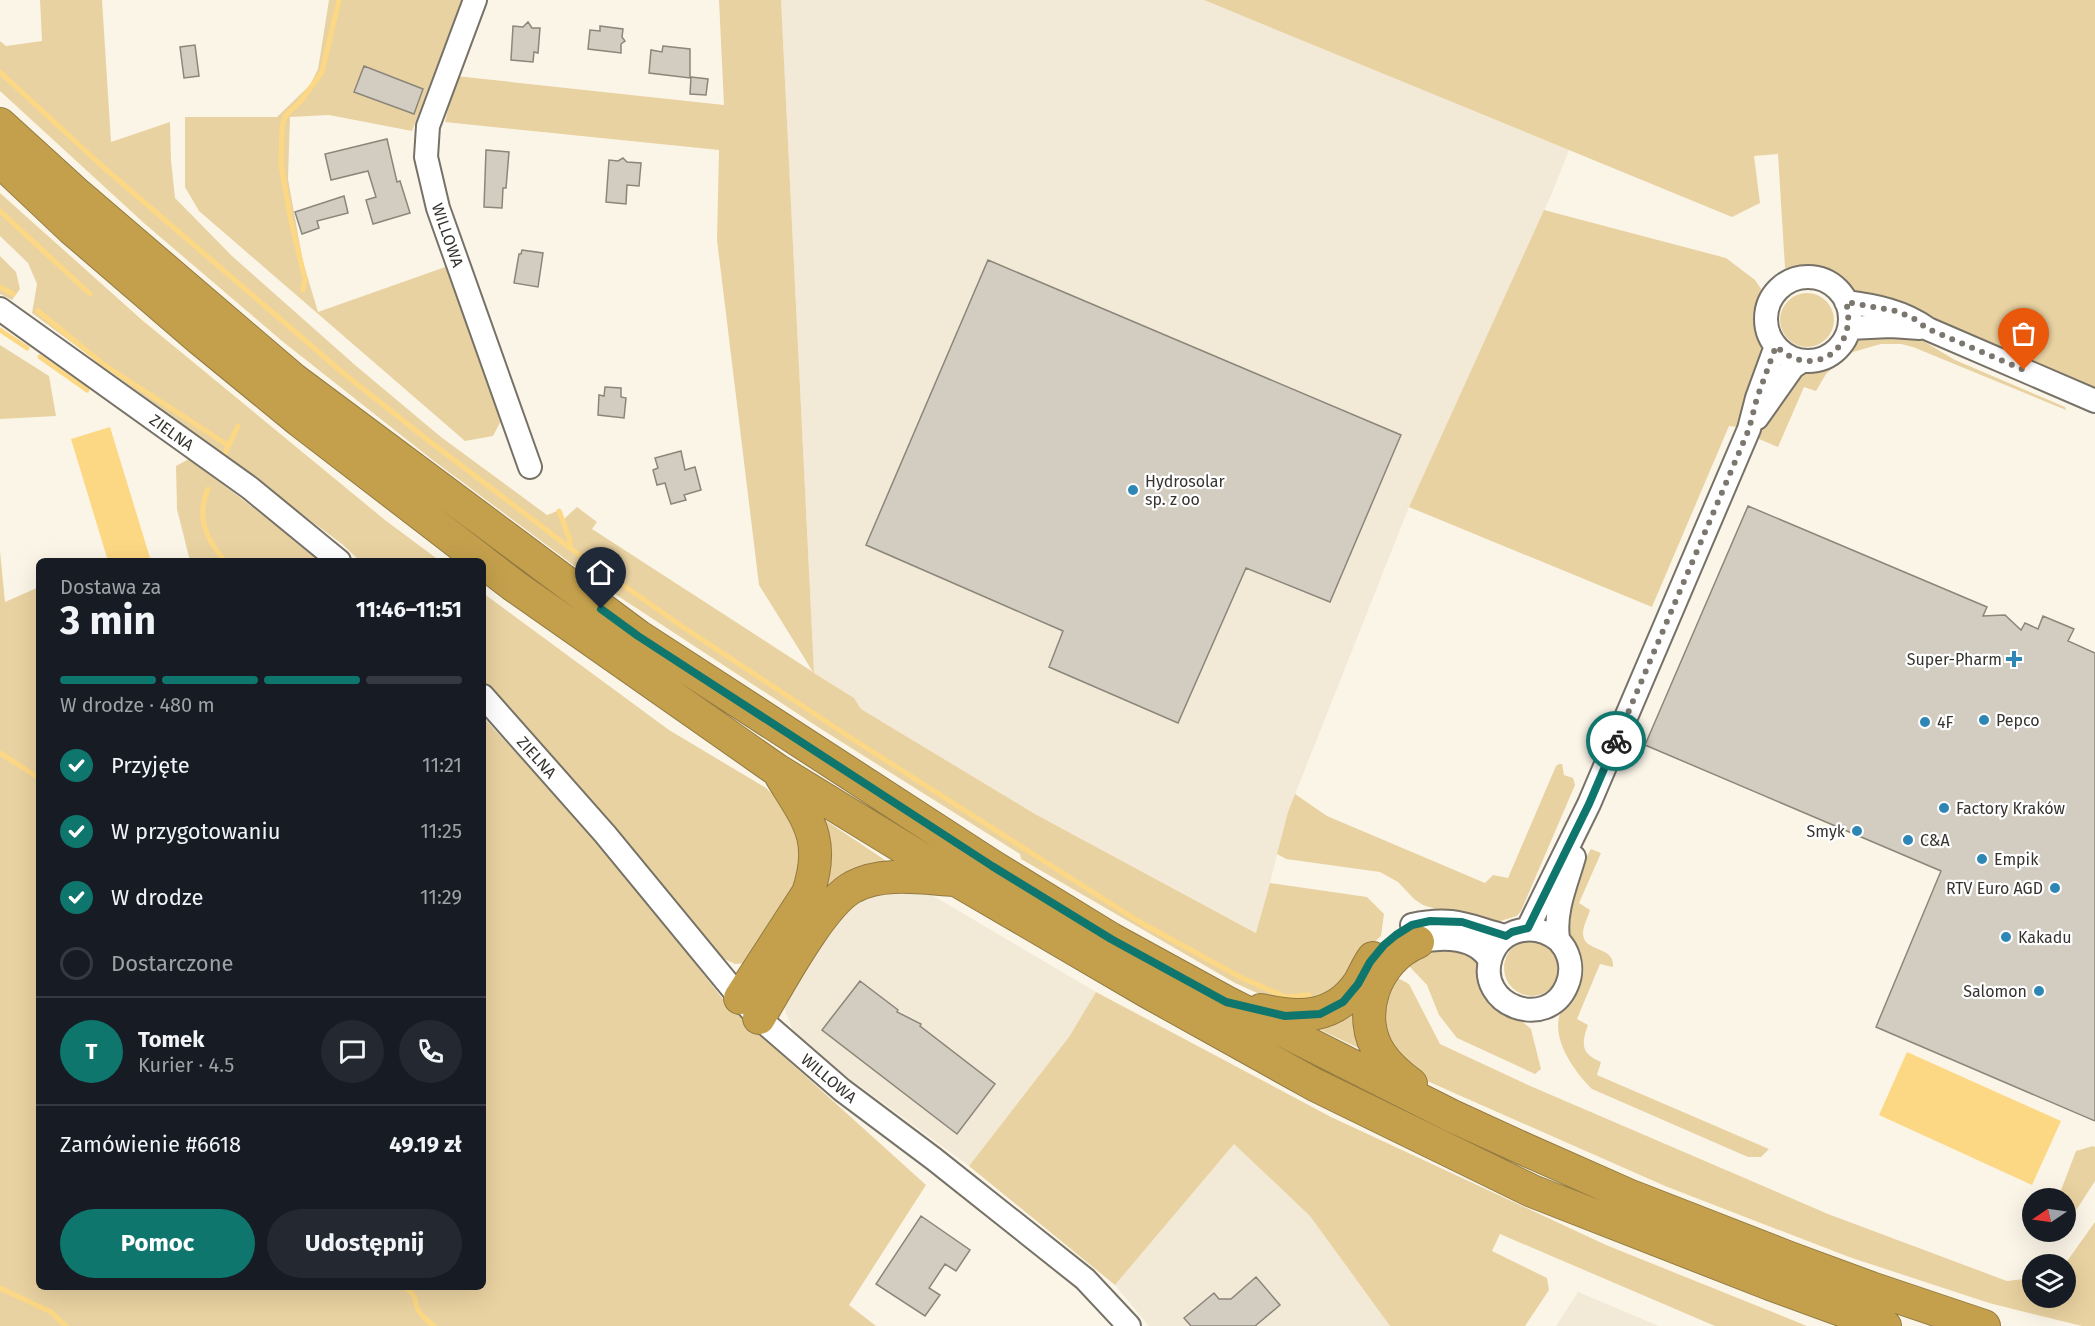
<!DOCTYPE html>
<html lang="pl">
<meta charset="utf-8">
<style>
body{margin:0;font-family:"Fira Sans",sans-serif;background:#242831;color:#f1f3f6;height:100vh;display:flex;flex-direction:column;font-size:22px;white-space:nowrap}
*{box-sizing:border-box;margin:0}
p{font-size:20px;color:#9ea1a6}
.icon{flex:none;width:33px;height:33px;fill:none;stroke:currentColor;stroke-width:2;stroke-linecap:round;stroke-linejoin:round}
.map{position:relative;flex:1;overflow:hidden}
.sheet{position:absolute;left:36px;top:558px;width:450px;height:732px;display:flex;flex-direction:column;background:#171b24;border-radius:9px;box-shadow:0 6px 24px #0002}
.sheet>*{flex:none}
.needle{width:39px;rotate:257deg}
.tools{position:absolute;left:2022px;top:1188px;display:grid;gap:12px}
.tools a{display:grid;place-items:center;width:54px;height:54px;border-radius:50%;background:#171b24;box-shadow:0 6px 24px #0002;font-size:30px}
.pin{position:absolute;display:grid;place-items:center;width:51px;height:51px;color:#fff;margin:-62px -26px;border-radius:50% 50% 50% 0;rotate:-45deg;box-shadow:0 0 6px #0007}
.pin .icon{rotate:45deg}
.courier{position:absolute;display:grid;place-items:center;width:60px;height:60px;margin:-30px;border:4px solid #0f766e;border-radius:50%;background:#fff;color:#222;box-shadow:0 2px 8px #0007}
.head em{font-style:normal;font-weight:700}
.head div{display:flex;flex-direction:column-reverse}
.head{display:flex;align-items:center;justify-content:space-between;height:102px;padding:0 24px}
h1{font-size:39px;font-weight:700;line-height:45px}
.bar{display:grid;grid-template-columns:repeat(4,1fr);gap:9px 6px;align-content:center;height:72px;padding:0 24px}
.bar i{height:8px;border-radius:4px;background:#363941}
.bar .current{background:#0f766e}
.bar p{grid-column:span 4}
.line{display:flex;align-items:center;gap:15px;padding:0 24px;border-top:2px solid #363941}
.line div{flex:1}
.round{display:grid;place-items:center;flex:none;width:63px;height:63px;border-radius:32px;background:#242831}
ol{padding:0 24px;list-style:none}
li{display:flex;align-items:center;gap:18px;height:66px}
li p{margin-inline-start:auto}
li .icon{padding:6px;border-radius:50%;background:#0f766e;color:#fff;stroke-width:4}
li:last-child{color:#9ea1a6}
li i{width:33px;height:33px;border:3px solid #363941;border-radius:50%}
.action{display:flex;gap:12px;margin-top:auto;padding:12px 24px}
.action a{flex:1;height:69px;border-radius:36px;background:#0f766e;color:#fff;font-size:24px;font-weight:700;line-height:69px;text-align:center}
.action a+a{background:#242831;color:#f1f3f6}
.map>svg:first-child{display:block}
</style>
<div class="map">
<svg width="2095" height="1326" viewBox="0 0 2095 1326">
<rect width="100%" height="100%" fill="#fbf5e8"/>
<path fill="#f2e9d6" d="M781 0H1204L1569 150 1552 193 1409 507 1288 812 1257 933 1035 814 861 709 854 698 814 673Z
M925 891 1096 992 1069 1037 969 1166 796 1039 782 1002 856 894Z
M1234 1144 1310 1216 1390 1326H1149L1115 1285Z
M1578 1292 1659 1326H1556Z"/>
<path fill="#e9d2a1" d="M40 0H102L111 142 170 122 171 160 175 198 232 256 355 365 441 437 547 515 560 510 564 519 577 507 597 522 592 529 813 672 759 585 717 240 719 150 445 122 456 76 724 105 719 0H781L814 673 854 698 861 709 1035 814 1256 933 1270 883 1367 897 1384 914 1381 936 1363 953 1350 977 1318 1001H1275L1235 983 1021 859 1020 854 821 729 592 579 430 458 282 341 145 224 0 91V41L6 46 42 41Z
M329 0H462L412 131 329 115 290 117 288 179 303 262 318 312 451 265 504 415 493 436 465 441 199 211 185 187V117H277L310 85 318 69Z
M1204 0H2095V389L1848 292C1826 269 1815 271 1785 268L1778 154 1754 156 1760 203 1732 217Z
M0 193 142 320 385 520 440 561H360L342 544 32 313 37 284 28 263 0 236Z
M1544 210 1726 258 1755 280 1761 289 1763 299 1759 324 1766 349 1738 427 1729 426 1652 607 1409 507Z
M0 256 16 272 20 289 12 300 0 294Z
M1780 320a27 27 0 1 1 54 0a27 27 0 1 1-54 0Z
M1859 336H1911L1920 339 1955 360 2065 407 2066 410 1913 347 1901 344H1881L1853 352 1841 360 1826 374 1816 391 1804 387 1778 447 1759 439 1757 436 1788 381 1809 369 1824 366 1837 359Z
M0 345 49 376 56 416 0 419Z
M189 459 284 531 320 561H190L177 509 176 466Z
M0 551 5 602 39 587V1287H483V717L615 861 729 1007 926 1185 849 1305 876 1326H0Z
M483 593 669 730 766 788 795 816 808 859 787 915 747 963 735 964 718 956 483 684Z
M1559 764H1562L1564 775 1573 778 1575 785 1521 911 1517 916 1497 922 1469 913 1439 910 1423 905 1414 899 1398 882 1380 872 1286 859 1277 854 1288 812 1295 794 1327 816 1485 883 1493 875 1508 878 1556 766Z
M813 812 900 870 879 871 812 898Z
M1591 849 1601 853 1579 903 1590 910C1588 917 1583 926 1583 933 1583 953 1615 945 1613 967L1600 964 1577 1019 1588 1025C1581 1044 1581 1054 1601 1062L1597 1075 1769 1149 1761 1157H1748L1592 1089C1573 1070 1547 1034 1563 1007L1568 934 1566 929 1580 868Z
M1504 968a28 28 0 1 1 56 0a28 28 0 1 1-56 0Z
M1443 946 1477 957 1515 1015 1531 1029 1541 1069 1535 1074 1457 1038 1439 1015 1427 985 1410 967 1409 956Z
M1394 976 1409 984 1440 1044 1528 1085 1828 1214 2007 1281 2032 1278V1298H2066L2065 1264 2095 1222V1326H2082L1989 1303 1849 1257 1665 1186 1400 1069 1380 1038 1385 982Z
M1096 992 1331 1117 1606 1245 1807 1326H1715L1500 1234 1492 1251 1547 1278 1549 1290 1525 1326H1390L1310 1216 1234 1144 1115 1285 969 1166 1069 1037Z
M1362 995 1369 1053 1306 1023Z
M2093 1146 2095 1147V1181L2077 1209 2068 1212 2066 1209V1198H2058L2076 1151Z"/>
<path fill="#fdd884" d="M110 427 151 561H108L71 439Z
M1907 1052 2061 1121 2032 1185 1879 1115Z"/>
<g fill="none" stroke-linecap="round" stroke-linejoin="round">
<path stroke="#fdd884" stroke-width="5" d="M0 72 102 166 343 373 429 441 570 548 683 627 851 738 1138 921 1240 977 1285 997 1309 995
M0 211 90 294
M0 287 13 294
M303 290 305 279 290 217 281 164 282 126 286 115 300 102 322 72 339 0
M38 311 103 364 229 446
M0 330 27 348
M40 357 87 390
M225 453 238 426
M208 489C196 517 206 540 225 561
M559 511 570 540V548
M0 753 39 778
M406 1287 415 1297C415 1311 423 1317 434 1326
M0 1288 51 1312 66 1326"/>
</g>
<path fill="#d3cdc1" stroke="#8b867a" stroke-width="1.5" d="M528 22 532 28H540L538 53 534 52 533 62 511 60 513 26 523 27Z
M600 26 623 29 622 37 625 41 621 44V53L588 49 590 30 600 31Z
M195 45 199 76 184 78 180 47Z
M663 46 690 49V78L649 73 651 50 662 52Z
M364 66 423 89 414 114 354 92Z
M691 77 708 79 706 95 690 94Z
M387 139 397 182 400 181 410 213 373 224 366 200 376 197 368 171 331 180 325 154Z
M486 150 509 152 506 188H503L502 208 484 207Z
M623 158 627 162 641 163 639 186 627 185 626 204 606 202 609 160 618 161Z
M344 196 348 213 317 221 319 228 302 234 295 212Z
M522 250 543 253 538 287 514 283 519 254H521Z
M988 260 1401 435 1330 602 1246 568 1178 723 1049 667 1063 631 866 545Z
M605 387 621 388V397L626 398 624 418 598 415 599 395 604 396Z
M681 451 685 470 695 467 701 490 684 495 686 500 671 504 665 483 657 485 653 470 658 468 655 458Z
M1748 506 1987 607 1983 616 2005 615 2021 630 2025 623 2038 629 2043 616 2074 629 2068 641 2095 653V1121L1876 1027 1941 871 1645 745Z
M860 981 898 1010 897 1012 921 1024 920 1026 995 1084 957 1134 822 1030Z
M921 1216 970 1250 956 1271 945 1264 929 1288 940 1295 925 1316 876 1284Z
M1256 1277 1280 1305 1255 1326H1191L1184 1318 1214 1293 1219 1299H1231Z"/>
<g fill="none" stroke-linecap="round" stroke-linejoin="round">
<defs>
<path id="minor" d="M475 0 428 126 426 157 438 208 530 467
M1766 319a42 42 0 1 1 84 0a42 42 0 1 1-84 0Z
M1846 302C1876 306 1903 311 1928 329L2095 401
M0 309 250 488 339 561
M1849 328 1891 326 1920 328
M1757 418 1793 367 1802 361
M483 696 605 834 740 998 759 1018 842 1090 934 1159 1085 1279 1129 1326
M1412 925C1454 916 1467 926 1505 936
M1528 928 1589 804 1749 429 1757 398 1776 346
M1558 940C1536 922 1501 927 1491 957 1475 1006 1548 1032 1567 985 1572 973 1571 960 1565 949 1563 945 1559 942 1558 938 1554 911 1567 882 1574 857
M1418 942C1442 936 1477 936 1490 961"/>
<path id="highway" d="M0 124 78 195 293 379 638 636 992 866 1111 939 1226 1002 1452 1116 1524 1149 1628 1195 1787 1257 1871 1288 1984 1326
M0 161 71 228 200 339 300 421 482 561
M483 562 513 585 777 770 958 881 1148 992 1315 1085 1532 1191 1770 1284 1885 1326
M740 998 808 893C826 839 808 820 781 776
M1261 1010C1299 1019 1335 1019 1359 983 1364 975 1367 966 1373 958
M759 1018C778 986 822 903 853 887 882 871 922 878 954 880
M1411 1084C1400 1076 1389 1067 1381 1055 1354 1016 1376 959 1418 942"/>
</defs>
<use href="#minor" stroke="#777267" stroke-width="26"/>
<use href="#highway" stroke="#927a42" stroke-width="34"/>
<use href="#minor" stroke="#fff" stroke-width="22"/>
<use href="#highway" stroke="#c4a04c" stroke-width="32"/>
</g>
<g fill="none" stroke-linecap="round" stroke-linejoin="round">
<path stroke="#7b776f" stroke-width="6" stroke-dasharray="0 10.8" d="M1616 741 1749 429 1757 398 1776 346C1812 381 1859 350 1846 302L1896 311 1913 318 1928 329 2024 370"/>
<path stroke="#0f766e" stroke-width="8" d="M601 609 638 636 992 866 1111 939 1226 1002 1285 1016 1320 1014 1343 1002 1358 984 1370 962 1384 945 1396 935 1412 925 1430 921 1462 922 1506 936 1512 932 1528 928 1589 804 1616 741"/>
</g>
<g fill="#2e86b4" stroke="#fff" stroke-width="2">
<circle cx="1133" cy="490" r="6"/>
<path d="M2011 650h6v6h6v6h-6v6h-6v-6h-6v-6h6z"/>
<circle cx="1984" cy="720" r="6"/>
<circle cx="1925" cy="722" r="6"/>
<circle cx="1944" cy="808" r="6"/>
<circle cx="1857" cy="831" r="6"/>
<circle cx="1908" cy="840" r="6"/>
<circle cx="1982" cy="859" r="6"/>
<circle cx="2055" cy="888" r="6"/>
<circle cx="2006" cy="937" r="6"/>
<circle cx="2039" cy="991" r="6"/>
</g>
<g text-anchor="middle" stroke-width="4.5" stroke-linejoin="round" paint-order="stroke">
<g font-size="16" fill="#36332e" stroke="#fff">
<text transform="translate(448 235) rotate(71)" y="6">WILLOWA</text>
<text transform="translate(172 432) rotate(36)" y="6">ZIELNA</text>
<text transform="translate(537 757) rotate(48)" y="6">ZIELNA</text>
<text transform="translate(829 1078) rotate(40)" y="6">WILLOWA</text>
</g>
<g font-size="16" fill="#36332e" stroke="#fff" text-anchor="start">
<text x="1145" y="487">Hydrosolar<tspan x="1145" dy="18">sp. z oo</tspan></text>
<text x="2002" y="665" text-anchor="end">Super-Pharm</text>
<text x="1996" y="726">Pepco</text>
<text x="1937" y="728">4F</text>
<text x="1956" y="814">Factory Kraków</text>
<text x="1845" y="837" text-anchor="end">Smyk</text>
<text x="1920" y="846">C&amp;A</text>
<text x="1994" y="865">Empik</text>
<text x="2043" y="894" text-anchor="end">RTV Euro AGD</text>
<text x="2018" y="943">Kakadu</text>
<text x="2027" y="997" text-anchor="end">Salomon</text>
</g>
</g>
</svg>
<div class="tools">
<a><svg class="needle" viewBox="-14 -14 28 28"><path d="M0-13l5 13h-10z" fill="#e53935"/><path d="M0 13l5-13h-10z" fill="#9ea1a6"/></svg></a>
<a><svg class="icon" aria-label="layers" viewBox="0 0 24 24"><path d="M12 4l9 5-9 5-9-5zM3 14l9 5 9-5"/></svg></a>
</div>
<div class="pin" style="left:2024px;top:370px;background:#ea580c"><svg class="icon" aria-label="bag" viewBox="0 0 24 24"><path d="M5 8h14l-1 12H6zM9 8a3 3 0 0 1 6 0"/></svg></div>
<div class="pin" style="left:601px;top:609px;background:#1f2937"><svg class="icon" aria-label="home" viewBox="0 0 24 24"><path d="M3 11l9-7 9 7M6 9v11h12V9"/></svg></div>
<div class="courier" style="left:1616px;top:741px"><svg class="icon" aria-label="bike" viewBox="0 0 24 24"><circle cx="6" cy="16" r="4"/><circle cx="18" cy="16" r="4"/><path d="M6 16l4-8h5l3 8M10 8l3 8H6M13 5h3"/></svg></div>
<section class="sheet">
<div class="head"><div><h1>3 min</h1><p>Dostawa za</p></div><em>11:46–11:51</em></div>
<div class="bar"><i class="current"></i><i class="current"></i><i class="current"></i><i></i><p>W drodze · 480 m</p></div>
<ol>
<li><svg class="icon" aria-label="check" viewBox="0 0 24 24"><path d="M5 12l5 5 9-10"/></svg>Przyjęte<p>11:21</p></li>
<li><svg class="icon" aria-label="check" viewBox="0 0 24 24"><path d="M5 12l5 5 9-10"/></svg>W przygotowaniu<p>11:25</p></li>
<li><svg class="icon" aria-label="check" viewBox="0 0 24 24"><path d="M5 12l5 5 9-10"/></svg>W drodze<p>11:29</p></li>
<li><i></i>Dostarczone</li>
</ol>
<div class="line" style="height:108px"><b class="round" style="background:#0f766e;color:#fff">T</b><div><b>Tomek</b><p>Kurier · 4.5</p></div><a class="round"><svg class="icon" aria-label="chat" viewBox="0 0 24 24"><path d="M4 5h16v11H9l-5 4z"/></svg></a><a class="round"><svg class="icon" aria-label="phone" viewBox="0 0 24 24"><path d="M5 4h4l2 5-3 2q2 4 5 5l2-3 5 2v4C11 20 4 13 5 4z"/></svg></a></div>
<div class="line" style="height:78px"><div>Zamówienie #6618</div><b>49.19 zł</b></div>
<div class="action"><a>Pomoc</a><a>Udostępnij</a></div>
</section>
</div>
